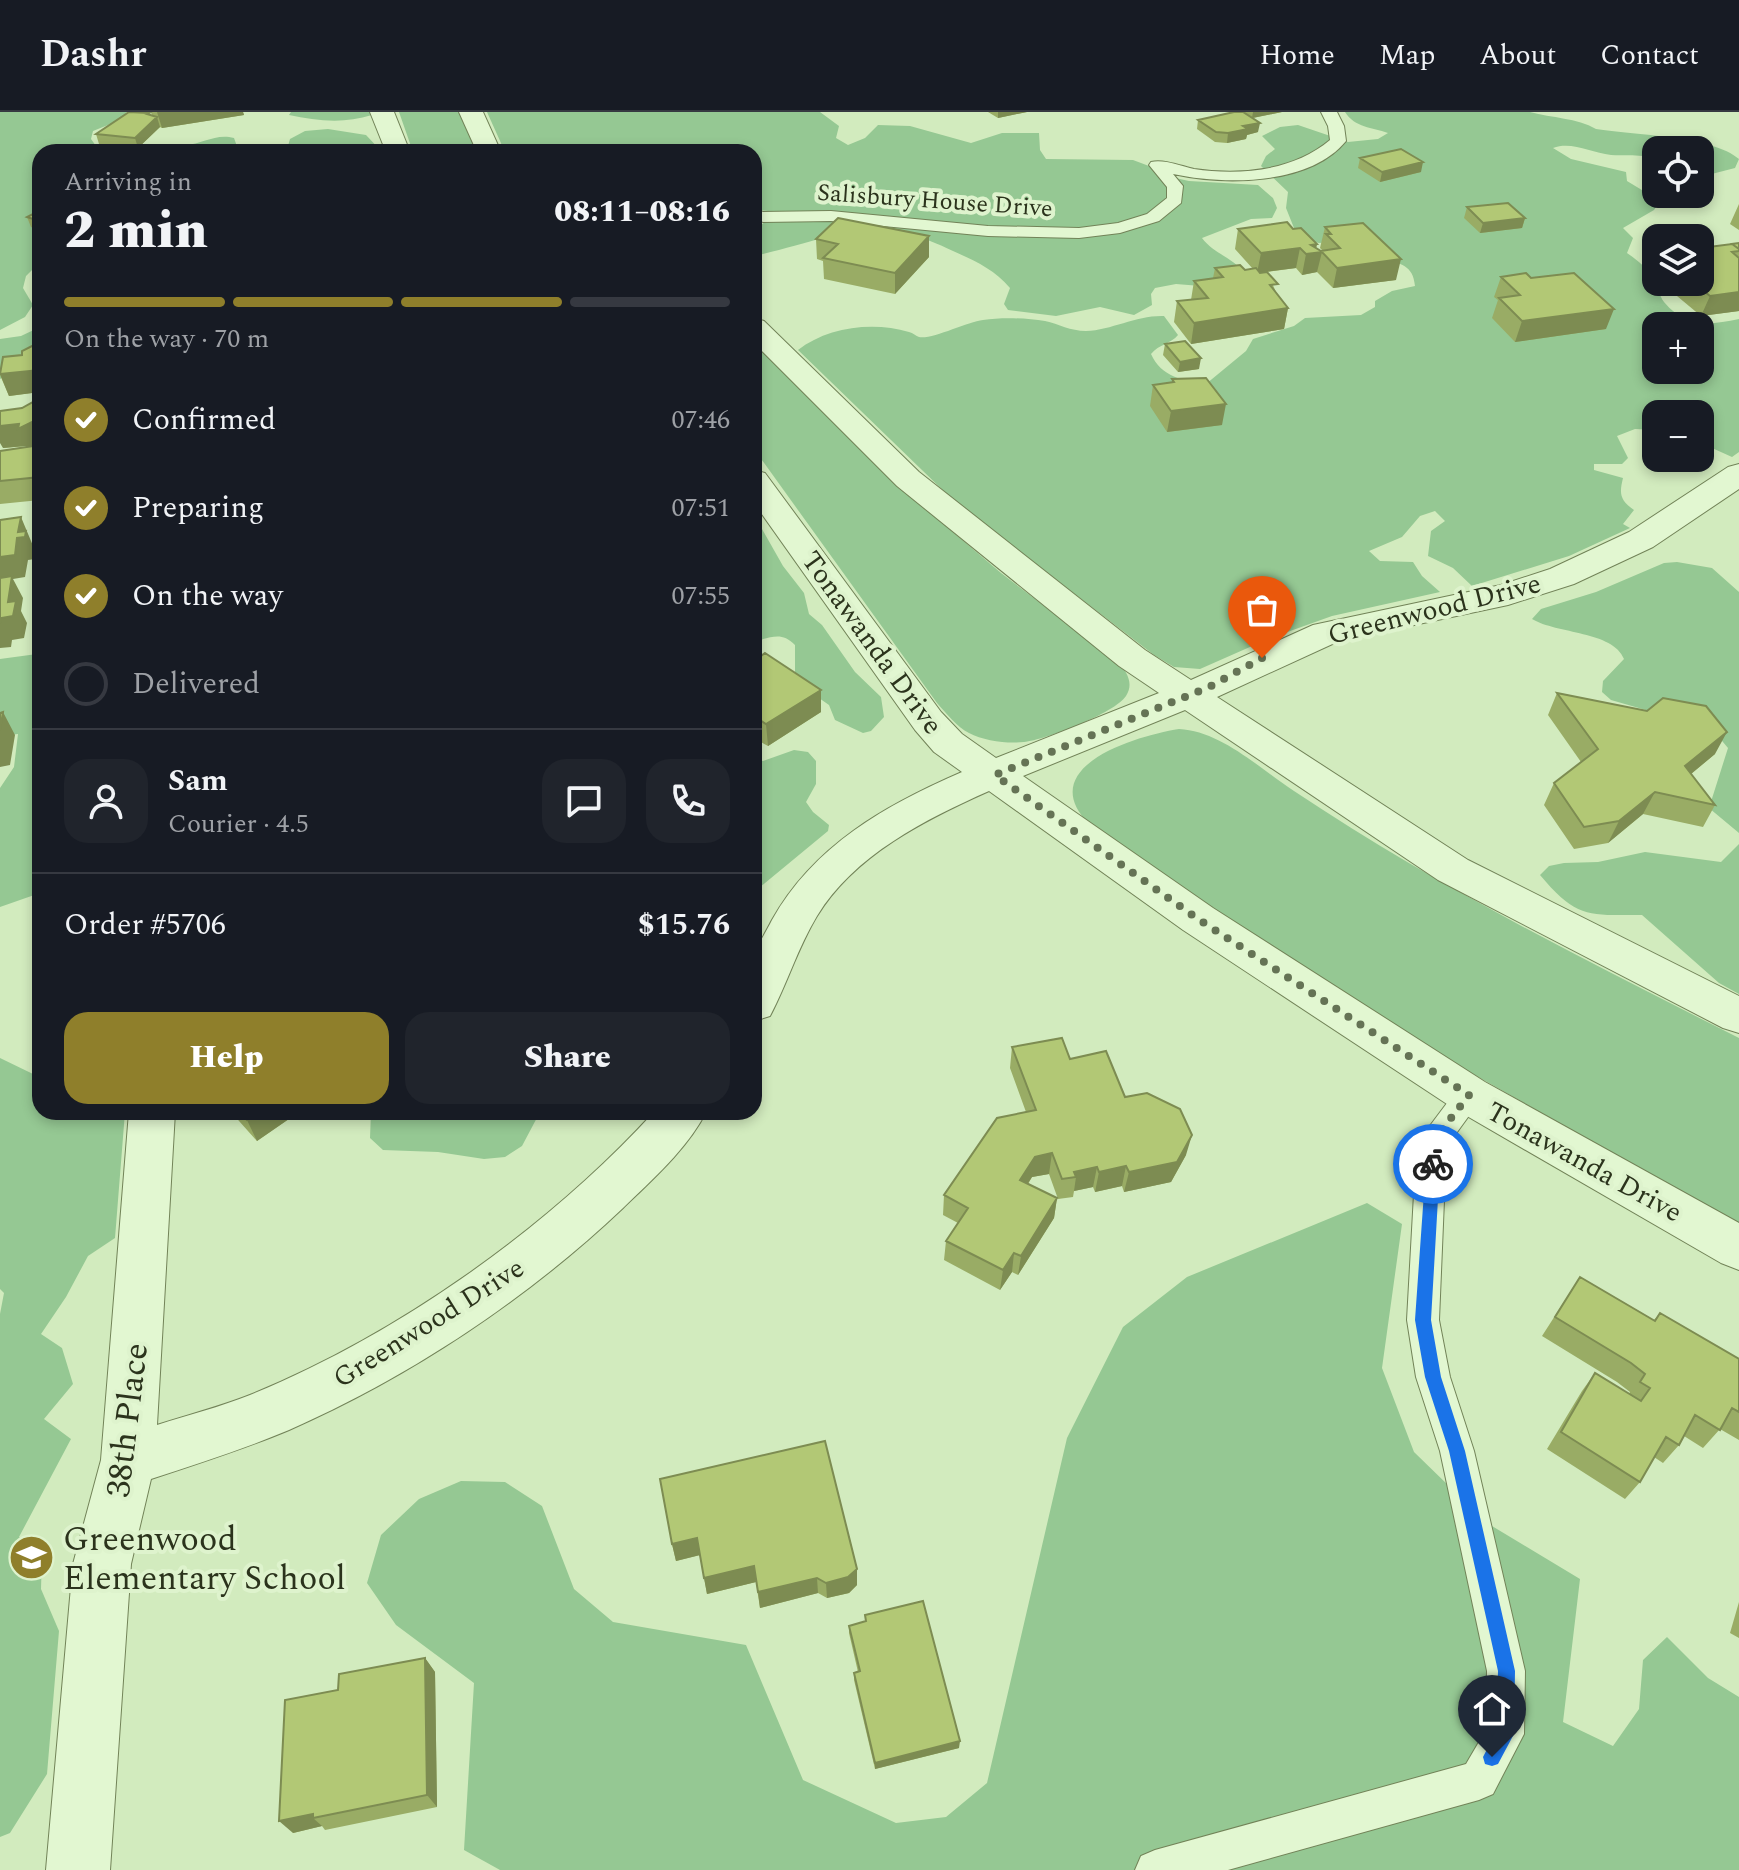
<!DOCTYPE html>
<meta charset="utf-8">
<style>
body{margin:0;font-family:Spectral,serif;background:#20242c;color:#f1f3f6;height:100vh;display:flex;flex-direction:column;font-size:30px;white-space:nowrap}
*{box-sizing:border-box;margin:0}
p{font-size:26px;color:#9ea1a6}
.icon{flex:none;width:44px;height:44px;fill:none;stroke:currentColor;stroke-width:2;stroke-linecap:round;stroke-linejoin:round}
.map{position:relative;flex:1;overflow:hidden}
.side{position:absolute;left:32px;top:32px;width:730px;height:976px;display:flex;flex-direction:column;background:#171b24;border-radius:24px;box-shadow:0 4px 12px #0003}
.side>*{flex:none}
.controls{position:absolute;left:1642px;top:24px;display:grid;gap:16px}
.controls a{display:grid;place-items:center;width:72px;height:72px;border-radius:16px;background:#171b24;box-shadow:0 4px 12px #0003;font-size:40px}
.pin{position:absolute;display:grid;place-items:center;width:68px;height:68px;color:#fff;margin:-82px -34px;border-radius:50% 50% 50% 0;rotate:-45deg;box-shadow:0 0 8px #0007}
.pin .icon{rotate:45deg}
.courier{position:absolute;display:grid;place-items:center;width:80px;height:80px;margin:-40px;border:6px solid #1a73e8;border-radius:50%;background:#fff;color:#222;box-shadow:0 2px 10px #0007}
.summary em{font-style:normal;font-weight:800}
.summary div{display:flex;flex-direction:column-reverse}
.summary{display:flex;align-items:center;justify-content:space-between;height:136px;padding:0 32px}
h1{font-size:52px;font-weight:800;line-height:60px}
.bar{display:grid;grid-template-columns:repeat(4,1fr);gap:12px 8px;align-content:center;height:96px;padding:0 32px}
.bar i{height:10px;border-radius:6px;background:#363941}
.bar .current{background:#8f7f2b}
.bar p{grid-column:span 4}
.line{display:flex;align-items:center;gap:20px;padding:0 32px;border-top:2px solid #363941}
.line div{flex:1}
.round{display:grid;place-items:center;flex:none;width:84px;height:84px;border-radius:24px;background:#20242c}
ol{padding:0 32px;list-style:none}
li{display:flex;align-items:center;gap:24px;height:88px}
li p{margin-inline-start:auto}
li .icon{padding:8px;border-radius:50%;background:#8f7f2b;color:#fff;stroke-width:4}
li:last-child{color:#9ea1a6}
li i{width:44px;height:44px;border:4px solid #363941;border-radius:50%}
.primary-button{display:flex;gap:16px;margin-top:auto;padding:16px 32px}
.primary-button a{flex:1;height:92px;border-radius:24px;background:#8f7f2b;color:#fff;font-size:32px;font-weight:800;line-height:92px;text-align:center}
.primary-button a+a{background:#20242c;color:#f1f3f6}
header{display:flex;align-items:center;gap:48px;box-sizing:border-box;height:112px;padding:0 40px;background:#171b24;border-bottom:2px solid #363941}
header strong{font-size:38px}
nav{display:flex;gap:44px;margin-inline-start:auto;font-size:28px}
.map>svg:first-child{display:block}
</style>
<header>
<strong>Dashr</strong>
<nav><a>Home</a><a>Map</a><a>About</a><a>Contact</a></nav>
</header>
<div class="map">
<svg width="1739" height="1758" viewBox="0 0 1739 1758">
<rect width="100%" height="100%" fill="#d2ebbe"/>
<path fill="#95c893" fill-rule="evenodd" d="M0 0H127L118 9 93 19 91 27 96 34C123 40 140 34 165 32 172 32 178 34 185 33 203 32 216 21 234 26L239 40H40V150L26 164 23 176 33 193 25 205 0 218Z
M291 0H370L372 3C344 12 317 9 289 3Z
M399 0H463L479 40H413Z
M487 0H820L839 14 836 26 848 33 865 26 878 13 910 14 971 31 1002 21H1039L1040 38 1046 47 1133 48 1149 54 1157 62 1189 69 1258 73 1273 86 1277 96 1272 106 1251 107 1202 126C1214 142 1232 145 1246 162L1213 175 1176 172 1155 176 1151 182 1152 193 1134 203 1100 195 1056 204 1008 198 1004 192 1010 176C994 157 975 149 953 139 868 98 838 126 754 144V120L772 103 768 99 754 97V40H505Z
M1345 0H1530C1552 6 1577 6 1596 17 1633 23 1713 24 1739 47L1735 56 1700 65V38H1656V48C1641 41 1627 44 1611 43 1591 41 1572 29 1553 36L1571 47 1626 60 1627 69 1660 89 1654 98 1623 116 1633 126 1627 141C1637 148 1647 156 1654 167 1658 174 1659 184 1664 190 1687 217 1709 213 1739 207V340L1732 345 1712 336 1706 324 1700 322V302H1656V318L1635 317 1617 324 1628 346 1622 352H1594V358L1623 366C1619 382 1620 388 1634 398L1623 412 1630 416 1569 444 1472 474 1453 456 1428 444 1431 419 1445 409 1435 399 1420 404 1402 425 1369 439 1380 449 1413 450 1422 464 1440 480 1332 504 1268 527 1200 557 1174 555 1154 543 954 389 798 238C827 215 873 209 909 220 913 221 916 224 919 225 931 228 967 210 983 208 1002 205 1026 206 1045 209 1059 212 1070 219 1086 219 1112 218 1137 203 1164 204L1178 223C1171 232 1159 232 1151 242 1161 265 1184 269 1206 272L1246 239 1253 227 1294 214 1305 206 1361 203 1375 195V189L1392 179 1415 174C1413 152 1400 153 1384 145 1376 140 1369 134 1362 128L1319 131 1298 126 1286 96 1288 80 1261 54 1266 44 1275 37 1262 24 1280 15 1298 13 1348 30 1378 27 1388 21C1372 15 1355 16 1345 0ZM1656 214H1700V258H1656Z
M328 17 366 23 382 40H273L288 34 290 27 305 19Z
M40 215V245L25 250 0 267V227L21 224Z
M754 226 906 380 1001 461 1119 551C1127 560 1134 572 1126 584 1115 601 1045 628 1024 630 1008 632 984 629 969 621 957 615 946 601 937 591L754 337Z
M754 403 783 454 804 481 809 502 822 513 855 560 881 585 884 605 871 619 863 621 835 608 829 593 799 572 795 567V533C781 519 772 526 754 529Z
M1677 450 1712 456 1739 480V721L1709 696 1728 636 1712 617 1611 588 1602 580 1603 569 1624 547C1613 519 1557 522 1532 507L1541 497 1596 480 1664 451Z
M40 538V781L0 795V676L14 655 18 622 0 624V547L37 542Z
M1179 617C1221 619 1259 656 1294 679 1436 774 1587 849 1739 926V1113L1369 903 1089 712C1033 655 1135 624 1179 617Z
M794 638 808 640 816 649V672L806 690 813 700 829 713 828 719 754 780V646L763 649Z
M1739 732V882L1719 871 1642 803C1588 803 1577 807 1540 763L1549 754 1564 751 1598 750 1645 740 1721 750Z
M0 946 33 962 40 958V1000H125L115 1126 88 1144 66 1185 41 1222 62 1236 73 1272 44 1307 71 1327 19 1425 42 1443 41 1477 59 1519 47 1662 10 1721 0 1725V1202L4 1181 0 1177Z
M371 1000H540L522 1034 505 1045 484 1047 438 1040 383 1038 370 1026Z
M1367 1091 1402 1112 1382 1256 1414 1340 1487 1411 1580 1467 1563 1610 1613 1634 1639 1597 1643 1548 1667 1525 1708 1566 1739 1585V1758H500L464 1738 474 1571 396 1513 367 1471 381 1423 419 1387 461 1369 505 1370 542 1394 574 1477 613 1510 746 1533 803 1668 896 1711 946 1705 987 1671 1067 1326 1123 1215 1187 1165Z"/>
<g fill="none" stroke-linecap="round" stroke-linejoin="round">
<defs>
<path id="service" d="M1321 0H1337L1344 14 1346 29C1309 74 1224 73 1173 62L1183 74 1181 91 1159 109 1120 121 1079 126 988 124 831 109 754 110V100L831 99 988 114 1079 116 1118 111 1147 102 1167 86V75L1149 53 1151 50C1164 47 1181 54 1194 57 1240 64 1293 59 1330 28L1328 14Z
M1469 971 1479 975 1484 983 1455 1023 1445 1064 1439 1208 1450 1265 1474 1339 1525 1559 1524 1622 1493 1682 1479 1688 1228 1758H1135L1141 1744 1155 1738 1466 1652 1486 1618 1487 1559 1440 1339 1416 1265 1407 1208 1415 1064 1426 1019 1459 975Z"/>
<path id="minor" d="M370 0H394L410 40H386Z
M459 0H483L501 40H477Z
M754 206 764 209 919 360 1145 538 1191 568 1313 513 1501 473 1550 457 1629 420 1728 355 1739 352V377L1653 435 1574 472 1508 493 1339 529 1217 585 1468 748 1739 884V921L1723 916 1438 768 1185 598 1023 664 1213 796 1485 970 1739 1111V1158L1721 1151 1453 996 1183 818 989 679C926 707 854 743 817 804 798 835 787 872 770 904L754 909C754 889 751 867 754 847 756 835 766 820 772 808 814 733 886 693 962 660L934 640 915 618 754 391V358L765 361 941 600 962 622 996 646 1159 581 1119 554 897 374 754 231Z
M129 1000H175L157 1313C188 1303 220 1295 250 1283 397 1223 547 1117 654 1000H706C688 1036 652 1068 623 1096 527 1187 410 1265 289 1318 244 1337 197 1352 151 1367L131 1452 110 1758H46L73 1452 101 1348Z"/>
</defs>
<use href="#service" stroke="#728358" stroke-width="2"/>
<use href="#minor" stroke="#728358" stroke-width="2"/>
<use href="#service" fill="#e2f7d1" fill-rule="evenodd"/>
<use href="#minor" fill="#e2f7d1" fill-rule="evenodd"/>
</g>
<path fill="#99ac65" d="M151 0H243L244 3 162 16 160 15 138 36 99 32 96 22 150 3 152 4Z
M988 0H1027L998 6Z
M1234 0H1282L1253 6 1258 20 1247 23 1246 27 1227 31 1215 30 1197 17 1198 8Z
M1360 46 1421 60 1380 70 1358 56Z
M1739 92V118L1730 112Z
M1467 95 1525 106 1522 116 1480 121 1464 106Z
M39 99 37 118 31 115 27 105Z
M1325 115 1396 168 1333 176 1317 160 1302 163 1296 156 1267 160 1276 180 1288 196 1284 217 1191 232 1174 210 1177 189 1191 188 1194 169 1213 166 1215 156 1245 158 1253 157 1235 137 1238 117H1293L1317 132 1316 136 1321 139 1322 138 1320 136Z
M929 124V145L895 182 824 167 823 149 817 147 816 127Z
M1739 131V199L1701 204 1671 179 1674 170H1700L1709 135Z
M1501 165 1531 166 1606 217 1515 230 1492 206 1498 188 1494 185Z
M1165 232 1199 257 1178 260 1163 243Z
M40 233V332L38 333H40V388L0 392V339L26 335V334L3 336 22 296 38 287 39 280 9 284 0 263V260L22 243Z
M1172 267 1222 313 1167 320 1150 294 1153 273 1172 270Z
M754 549 821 578V600L768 634 759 629 754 632Z
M1557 581 1715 642 1691 662 1715 693 1703 715 1643 702 1608 731 1574 737 1544 693 1554 671 1581 650 1548 603Z
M1012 935 1070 947 1125 985 1186 1043 1171 1070 1124 1080 1122 1074 1095 1080 1093 1075 1074 1079 1073 1085 1058 1087 1049 1062 1032 1065 1028 1072 1057 1086 1054 1106 1018 1163 1012 1160 1000 1178 944 1148 946 1129 958 1111 943 1103 944 1083 1026 1000 1010 956Z
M231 1000H299L257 1029Z
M1580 1165 1654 1208 1660 1201 1739 1247V1328L1720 1317 1703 1336 1684 1324 1679 1333 1663 1351 1654 1345 1640 1370 1625 1387 1547 1337 1582 1279 1595 1261 1629 1282 1630 1280 1617 1270 1542 1224Z
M672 1432 857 1457V1473L849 1481 827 1486 818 1481 760 1496 756 1470 707 1482 700 1443 676 1449Z
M1739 1490V1526L1730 1521Z
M865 1503 959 1636 875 1657 854 1568V1561L858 1560 849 1521V1514L865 1510Z
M425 1546 435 1560 437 1695 325 1718 322 1714 293 1721 338 1578Z"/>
<path fill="#7d8c52" d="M157 0H243L244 3 162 16Z
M998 0H1027L998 6Z
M1253 0H1282L1252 6Z
M149 1 152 10 157 5 160 15 138 36 135 26 147 2Z
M1260 11 1258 20 1247 23 1246 27 1227 31 1228 21 1243 14Z
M1423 50 1421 60 1380 70 1382 60Z
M40 104V116L37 118 33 107Z
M1525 106 1522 116 1480 121 1483 111Z
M929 124V145L895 182V161Z
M1317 132 1315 141 1322 140 1317 160 1302 163 1306 142 1311 133Z
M1300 136 1296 156 1257 161 1261 141Z
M1401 147 1396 168 1333 176 1337 156Z
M1739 180V199L1701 204 1710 184Z
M1288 196 1284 217 1191 232 1194 211Z
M1614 197 1606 217 1515 230 1522 209Z
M1201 246 1199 257 1178 260 1180 250Z
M40 258V280L9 284 0 262Z
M1226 292 1222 313 1167 320 1171 299Z
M40 309V332L28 339 26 334 3 336 0 331V314Z
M21 405 36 441 35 447 28 448 25 465 13 467 23 486 21 499 27 511 24 526 12 528 11 535 0 536V445L18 420Z
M821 578V600L768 634 766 612Z
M3 600 15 623 10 653 0 655V618Z
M758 607 759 629 754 632V609Z
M1727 620 1715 642 1674 676 1685 654Z
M1655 680 1643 702 1608 731 1619 709Z
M259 1000H299L257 1029 247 1008Z
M1192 1023 1186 1043 1171 1070 1124 1080 1129 1060Z
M1052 1041 1049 1062 1032 1065 1017 1088 1020 1068 1035 1045Z
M1126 1054 1122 1074 1095 1080 1099 1060Z
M1097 1055 1093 1075 1074 1079 1076 1065 1074 1060Z
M1057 1086 1054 1106 1018 1163 1021 1144Z
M1014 1141 1012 1160 1000 1178 1003 1158Z
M697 1426 700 1443 676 1449 672 1432Z
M754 1454 756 1470 707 1482 704 1466Z
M857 1457V1473L849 1481 827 1486 826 1471Z
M817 1466 818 1481 760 1496 758 1480Z
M425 1546 435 1560 437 1695 427 1683Z
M960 1629 959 1636 875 1657V1651Z
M313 1702V1706L322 1714 293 1721 279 1709Z"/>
<path fill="#b2c875" stroke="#7d8c52" stroke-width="2" d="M129 0 149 1 147 2 157 5 135 26 96 22Z
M1234 0H1243L1260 11 1243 14 1248 17 1228 21 1216 20 1198 8Z
M1401 37 1423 50 1382 60 1360 46Z
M1508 91 1525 106 1483 111 1467 95Z
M39 99 40 104 33 107 27 105Z
M838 106 929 124 895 161 823 146 838 132 816 127Z
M1287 110 1293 117 1301 116 1317 132 1311 133 1321 139 1340 136 1326 122H1331L1325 115 1363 111 1401 147 1337 156 1322 140 1306 142 1300 136 1261 141 1238 117Z
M1700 128 1709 135 1732 132 1739 137V139L1732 140 1739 146V180L1710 184 1693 170H1700Z
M1739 131V137L1732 132Z
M1240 153 1245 158 1256 156 1260 161 1267 160 1278 172 1270 173 1288 196 1194 211 1177 189 1208 186 1194 169 1223 165 1215 156Z
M1526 161 1531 166 1574 161 1614 197 1522 209 1499 186 1520 183 1501 165Z
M1185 229 1201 246 1180 250 1165 232Z
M40 233V258L0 262 3 245 22 243V239L32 234Z
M1206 266 1226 292 1171 299 1153 273 1174 270 1172 267Z
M40 277V309L32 310 18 317 19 312 0 314V299L22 296 38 287Z
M40 333V365L0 369V339Z
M21 405 18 420 26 419 25 425 17 426 15 443 0 445V408Z
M12 464 8 490 16 489 13 504 1 506 0 511V466Z
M765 541 821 578 766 612 758 607 754 609V549Z
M1557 581 1647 599 1663 586 1706 594 1727 620 1685 654 1715 693 1655 680 1619 709 1584 715 1554 671 1598 637Z
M3 600 0 618V601Z
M1062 926 1070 947 1106 939 1125 985 1147 981 1180 997 1192 1023 1177 1050 1129 1060 1126 1054 1099 1060 1097 1055 1074 1060 1076 1065 1062 1067 1052 1041 1035 1045 1020 1068 1057 1086 1021 1144 1014 1141 1003 1158 946 1129 968 1096 944 1083 997 1006 1036 998 1012 935Z
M239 1000H259L247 1008Z
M1580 1165 1655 1209 1660 1201 1739 1247V1300L1732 1296 1720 1318 1695 1303 1679 1333 1666 1325 1640 1370 1561 1320 1595 1261 1641 1289 1650 1276 1640 1270 1645 1262 1631 1251 1555 1205Z
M825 1329 857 1457 848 1465 826 1471 817 1466 758 1480 754 1454 704 1466 697 1426 672 1432 660 1367Z
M923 1489 960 1629 875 1651 854 1561 860 1559 849 1514 866 1509 865 1503Z
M425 1546 427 1683 313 1706V1702L279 1709 285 1588 338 1578 339 1562Z"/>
<path fill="#1a73e8" d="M1433 1046 1440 1052 1431 1208 1441 1265 1465 1339 1515 1559 1514 1622 1498 1652 1492 1654 1485 1652 1483 1645 1496 1620 1498 1559 1449 1339 1425 1265 1415 1208 1426 1052Z"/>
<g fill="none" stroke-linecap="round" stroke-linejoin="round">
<path stroke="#657355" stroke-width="8" stroke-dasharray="0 14.4" d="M1262 546 1209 575 995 663 1198 807 1469 983 1441 1019 1433 1052"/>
</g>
<defs>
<symbol id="school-disc" viewBox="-11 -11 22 22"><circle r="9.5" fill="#8f7f2b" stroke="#def3cd"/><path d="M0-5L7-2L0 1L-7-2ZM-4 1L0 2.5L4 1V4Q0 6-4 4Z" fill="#fff"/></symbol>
</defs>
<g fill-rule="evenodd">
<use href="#school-disc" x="6" y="1420" width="51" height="51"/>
</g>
<g text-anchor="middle" stroke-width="8" stroke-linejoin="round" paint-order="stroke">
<g font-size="24" fill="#2b331c" stroke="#def3cd">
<text transform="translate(935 88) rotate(4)" y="8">Salisbury House Drive</text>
</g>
<g font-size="28" fill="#2b331c" stroke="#def3cd">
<text transform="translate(1434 496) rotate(-14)" y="10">Greenwood Drive</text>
<text transform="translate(873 530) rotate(54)" y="10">Tonawanda Drive</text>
<text transform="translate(1585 1049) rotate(29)" y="10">Tonawanda Drive</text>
<text transform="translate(428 1210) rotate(-32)" y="10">Greenwood Drive</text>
</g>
<g font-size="34" fill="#2b331c" stroke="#def3cd">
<text transform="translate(126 1308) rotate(-83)" y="12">38th Place</text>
</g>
<g font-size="34" fill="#2b331c" stroke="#def3cd" text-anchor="start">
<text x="63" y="1438">Greenwood<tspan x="63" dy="39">Elementary School</tspan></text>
</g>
</g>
</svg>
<div class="controls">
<a><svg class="icon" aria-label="locate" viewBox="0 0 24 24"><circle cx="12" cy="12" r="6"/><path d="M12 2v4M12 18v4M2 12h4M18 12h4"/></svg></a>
<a><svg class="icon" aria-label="layers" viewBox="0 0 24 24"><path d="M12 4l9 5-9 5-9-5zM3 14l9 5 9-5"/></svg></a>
<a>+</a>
<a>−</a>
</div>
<div class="pin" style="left:1262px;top:546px;background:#ea580c"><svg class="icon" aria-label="bag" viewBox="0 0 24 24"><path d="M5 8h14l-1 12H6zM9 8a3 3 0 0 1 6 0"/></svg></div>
<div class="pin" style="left:1492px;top:1645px;background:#1f2937"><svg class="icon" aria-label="home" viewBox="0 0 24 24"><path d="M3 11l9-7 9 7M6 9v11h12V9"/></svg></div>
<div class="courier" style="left:1433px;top:1052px"><svg class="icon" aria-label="bike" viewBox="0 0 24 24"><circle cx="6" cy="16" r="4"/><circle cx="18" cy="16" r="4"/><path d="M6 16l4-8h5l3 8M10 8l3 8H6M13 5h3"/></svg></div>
<section class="side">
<div class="summary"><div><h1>2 min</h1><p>Arriving in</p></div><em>08:11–08:16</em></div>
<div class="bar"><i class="current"></i><i class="current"></i><i class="current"></i><i></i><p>On the way · 70 m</p></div>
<ol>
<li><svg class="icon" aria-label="check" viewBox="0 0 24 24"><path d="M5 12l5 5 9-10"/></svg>Confirmed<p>07:46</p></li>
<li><svg class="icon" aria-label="check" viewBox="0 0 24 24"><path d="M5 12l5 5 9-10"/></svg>Preparing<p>07:51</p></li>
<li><svg class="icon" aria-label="check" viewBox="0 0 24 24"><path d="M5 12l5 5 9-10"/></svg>On the way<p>07:55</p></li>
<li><i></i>Delivered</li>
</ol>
<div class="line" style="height:144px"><a class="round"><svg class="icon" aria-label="person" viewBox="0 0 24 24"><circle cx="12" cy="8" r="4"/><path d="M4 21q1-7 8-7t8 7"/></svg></a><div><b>Sam</b><p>Courier · 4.5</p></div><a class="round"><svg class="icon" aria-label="chat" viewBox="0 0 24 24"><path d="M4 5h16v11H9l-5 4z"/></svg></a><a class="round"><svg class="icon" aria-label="phone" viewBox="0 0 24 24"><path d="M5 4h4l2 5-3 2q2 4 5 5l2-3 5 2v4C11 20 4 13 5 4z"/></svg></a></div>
<div class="line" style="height:104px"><div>Order #5706</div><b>$15.76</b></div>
<div class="primary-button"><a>Help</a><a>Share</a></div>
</section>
</div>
